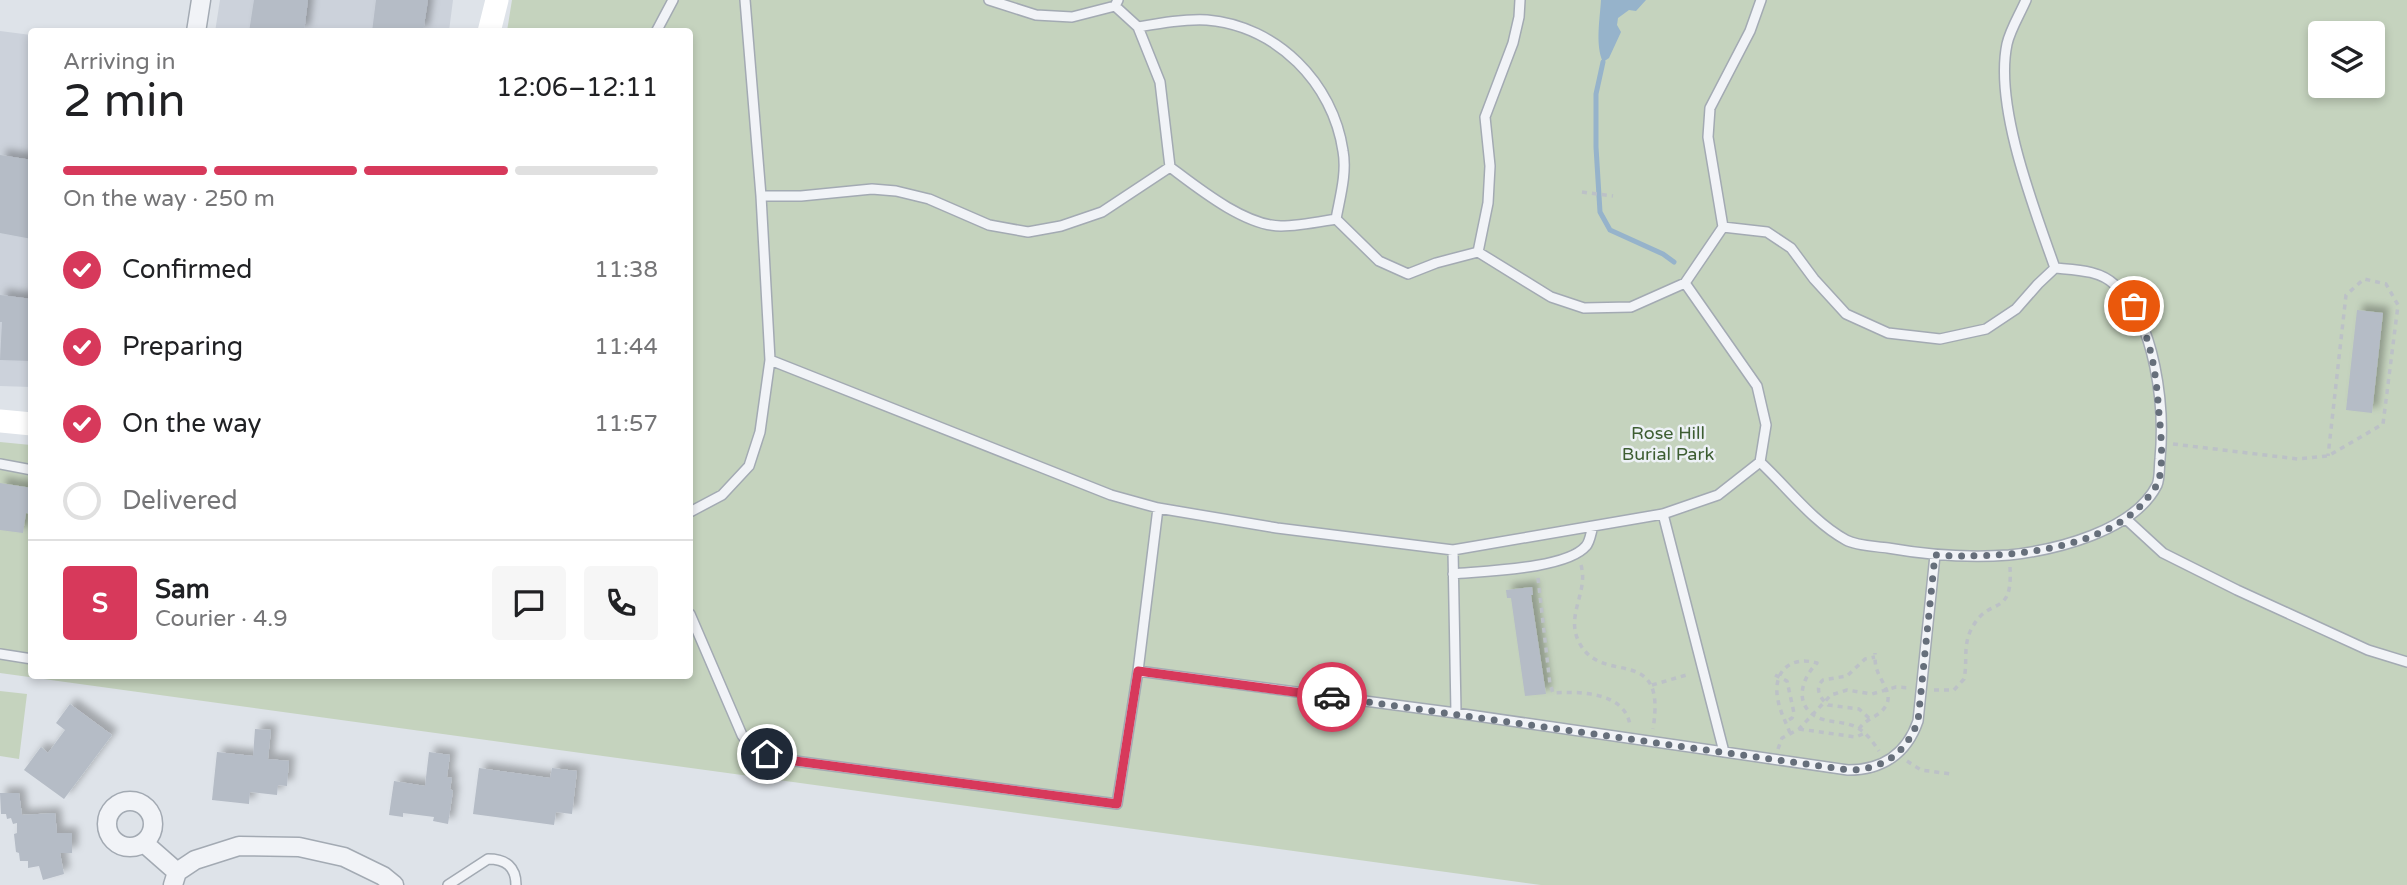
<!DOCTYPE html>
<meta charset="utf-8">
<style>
body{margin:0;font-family:"Varela Round",sans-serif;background:#f6f6f6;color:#202124;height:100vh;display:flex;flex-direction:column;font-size:26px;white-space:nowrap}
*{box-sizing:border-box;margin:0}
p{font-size:23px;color:#757577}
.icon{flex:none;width:38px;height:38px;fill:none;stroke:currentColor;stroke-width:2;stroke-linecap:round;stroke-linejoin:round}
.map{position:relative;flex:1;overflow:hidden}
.panel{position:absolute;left:28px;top:28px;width:665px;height:651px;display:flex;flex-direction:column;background:#fff;border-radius:7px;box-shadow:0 4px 10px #0003}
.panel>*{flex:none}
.fabs{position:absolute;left:2308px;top:21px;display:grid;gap:14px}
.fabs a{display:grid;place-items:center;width:77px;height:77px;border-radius:7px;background:#fff;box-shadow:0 4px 10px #0003;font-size:35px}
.pin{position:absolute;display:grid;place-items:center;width:60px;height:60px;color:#fff;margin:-30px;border:4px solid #fff;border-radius:50%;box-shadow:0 2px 7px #0007}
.courier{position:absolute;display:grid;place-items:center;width:70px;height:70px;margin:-35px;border:5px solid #d7395b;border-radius:50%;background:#fff;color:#222;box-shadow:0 2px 9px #0007}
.overview em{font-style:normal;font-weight:600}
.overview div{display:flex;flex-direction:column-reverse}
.overview{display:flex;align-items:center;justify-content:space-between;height:119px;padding:0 35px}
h1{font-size:46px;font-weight:600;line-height:52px}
.bar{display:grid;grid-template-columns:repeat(4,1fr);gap:10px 7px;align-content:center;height:84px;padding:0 35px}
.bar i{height:9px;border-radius:5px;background:#e0e0e0}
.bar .current{background:#d7395b}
.bar p{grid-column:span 4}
.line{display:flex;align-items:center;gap:18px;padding:0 35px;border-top:2px solid #e0e0e0}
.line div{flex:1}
.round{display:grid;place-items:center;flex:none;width:74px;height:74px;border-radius:7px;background:#f6f6f6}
ol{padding:0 35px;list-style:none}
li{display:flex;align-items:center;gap:21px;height:77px}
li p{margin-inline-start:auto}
li .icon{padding:7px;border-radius:50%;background:#d7395b;color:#fff;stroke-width:4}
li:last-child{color:#757577}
li i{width:38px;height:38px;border:4px solid #e0e0e0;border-radius:50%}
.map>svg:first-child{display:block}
</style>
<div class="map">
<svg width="2407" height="885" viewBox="0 0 2407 885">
<defs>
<filter id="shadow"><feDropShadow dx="6" dy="-6" stdDeviation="3.5" flood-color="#0004"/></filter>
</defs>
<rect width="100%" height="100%" fill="#dee3e9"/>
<path fill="#ccd2db" d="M220 0H453L449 31 215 32Z
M0 31 31 35V387L0 386Z"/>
<path fill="#c5d3be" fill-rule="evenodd" d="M512 0H2407V885H1541L0 673V442L31 445 32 676H690V32L507 31ZM2320 33H2373V86H2320Z
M0 691 27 694 19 759 0 756Z"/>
<path fill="#96b3cb" d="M1601 0H1646L1636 11 1629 10 1618 18 1617 25 1621 32 1609 58 1603 62C1595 45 1600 18 1601 0Z"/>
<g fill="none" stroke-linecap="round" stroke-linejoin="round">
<path stroke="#96b3cb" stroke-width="5" d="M1603 62 1596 94V147L1600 212 1610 230 1663 254 1674 262"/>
</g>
<path fill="#b5bcc6" filter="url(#shadow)" d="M254 0H308L304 32H249Z
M376 0H428L423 32H372Z
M0 155 32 160V239L0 233Z
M0 295 32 299V361L0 360 2 322H0Z
M2357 310 2383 313 2372 413 2346 410Z
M0 483 32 488V514L26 513 23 533 0 530Z
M1532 587 1533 595H1531L1546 694 1525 696 1511 598H1507L1506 590Z
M70 704 112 735 64 799 24 770 41 747 48 753 65 730 56 723Z
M255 729 271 730 268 759 289 761 287 786 278 785 277 795 250 792 249 804 212 800 217 752 253 756Z
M429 752 450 755 447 777 452 778 450 789 453 791 448 824 433 821 434 817 403 813V817L389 815 394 781 425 786Z
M479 768 550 778 552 768 577 771 572 814 556 812 554 825 473 814Z
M0 793H19L22 815 55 813 57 833H72V853H60L64 874 43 880 39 866 28 868V861H20L19 853 16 852 14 834 17 833V823L13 824 11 818 7 819 6 814H1Z"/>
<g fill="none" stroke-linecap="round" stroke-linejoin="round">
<defs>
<path id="lane" d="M989 0 1036 15 1072 17 1115 6
M1520 0 1519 17 1513 43 1485 117 1490 166 1488 203 1478 252 1551 297 1584 308 1631 307 1685 283 1723 227 1708 137 1710 108 1750 31 1761 0
M1138 27C1161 23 1183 19 1207 20 1277 26 1333 83 1343 151 1347 173 1340 197 1336 219L1379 261 1408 274 1436 263 1478 252
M656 32 673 0
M1170 167C1198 188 1245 226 1281 226 1299 226 1318 222 1336 219
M761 196H801L872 189 896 191 929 199 989 225 1028 232 1061 226 1102 212 1170 167 1160 82 1138 27 1115 6 1118 0
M1723 227 1767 232 1791 248 1814 279 1846 314 1888 333 1940 339 1986 329 2016 309 2038 284 2055 268
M770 360 1111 495 1158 508 1277 528 1453 550 1663 514 1718 495 1760 462 1766 425 1757 386 1685 283
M1760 462C1788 488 1813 522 1846 540 1857 546 1875 546 1888 548 1928 555 1969 558 2009 555 2056 550 2134 531 2157 485 2160 478 2159 467 2160 459 2165 407 2156 321 2115 285 2100 270 2076 270 2055 268 2034 208 1994 106 2007 44 2010 30 2020 14 2026 0
M0 464 32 470
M690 512 722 495 749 466 760 432 770 360 761 196 745 0
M1663 514 1724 752
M2126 519 2163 553 2237 590 2368 650 2407 662
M1453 550 1456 713
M1453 574C1483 571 1567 569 1586 546 1590 542 1591 532 1593 526
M690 614 742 735 753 750 780 759 1117 804 1138 671 1158 508
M0 654 32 659
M1138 671 1456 713 1848 770C1883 770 1907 753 1918 721L1935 555
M448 885 488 859C506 859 516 867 516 885"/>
<path id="street" d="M196 32 201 0
M107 824a23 23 0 1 1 46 0a23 23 0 1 1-46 0Z
M144 843 177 872
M173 885 177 872 195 860 239 846 299 847 344 857 383 876 394 885"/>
</defs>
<use href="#lane" stroke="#a3aab3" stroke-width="12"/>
<use href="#street" stroke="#a3aab3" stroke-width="21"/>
<path stroke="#bcc1c7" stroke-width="3.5" stroke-dasharray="5 5" stroke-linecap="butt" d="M1582 192 1613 196
M2173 444 2298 459 2328 456 2383 424 2398 305 2386 284 2364 279 2346 295 2328 456
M1581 565C1589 593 1564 616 1580 644 1604 687 1667 642 1653 729
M1538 578 1550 684 1553 693C1579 691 1625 692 1630 725
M1775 675 1787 681 1794 713 1792 718 1785 722
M1652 685 1690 674
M1934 690H1954L1964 679C1968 661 1962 644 1973 626 1990 596 2013 618 2010 567
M1869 718 1859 709 1828 705C1820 698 1814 688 1823 680L1847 676 1865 659 1875 657
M1799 729 1856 737 1865 733
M1859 729C1866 718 1879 717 1885 707 1894 695 1881 682 1877 670 1875 665 1875 659 1875 653
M1790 733C1786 722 1780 712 1778 700 1772 673 1789 655 1817 663 1801 679 1793 706 1819 718 1831 723 1844 721 1856 727 1867 733 1873 742 1879 751
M1778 749 1782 738 1799 729 1831 695 1847 690 1872 694 1896 687 1911 688
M1907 761 1921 770 1951 774"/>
<use href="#lane" stroke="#f1f3f7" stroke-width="9"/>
<use href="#street" stroke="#f1f3f7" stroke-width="18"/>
<path stroke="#fff" stroke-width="23" d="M489 32 497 0
M0 421 32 424"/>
</g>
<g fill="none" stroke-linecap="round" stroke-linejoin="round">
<path stroke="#666f7b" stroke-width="7" stroke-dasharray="0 12.6" d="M1332 697 1848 770C1883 770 1906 753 1918 721L1935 555C1999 559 2108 552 2149 496 2151 492 2156 487 2158 483 2164 464 2161 433 2159 414 2156 372 2152 344 2134 306"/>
<path stroke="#d7395b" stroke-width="9" d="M767 754 780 759 1117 804 1138 671 1332 697"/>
</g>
<g text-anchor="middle" stroke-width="5" stroke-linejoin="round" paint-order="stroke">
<g font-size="18" fill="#3d5d32" stroke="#edf1f6">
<text x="1668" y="439">Rose Hill<tspan x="1668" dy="21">Burial Park</tspan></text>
</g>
</g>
</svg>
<div class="fabs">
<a><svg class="icon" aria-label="layers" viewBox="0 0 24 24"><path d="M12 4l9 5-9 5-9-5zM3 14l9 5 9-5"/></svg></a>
</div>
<div class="pin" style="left:2134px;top:306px;background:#ea580c"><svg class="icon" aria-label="bag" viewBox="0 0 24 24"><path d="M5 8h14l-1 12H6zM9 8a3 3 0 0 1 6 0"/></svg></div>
<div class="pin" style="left:767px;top:754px;background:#1f2937"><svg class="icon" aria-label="home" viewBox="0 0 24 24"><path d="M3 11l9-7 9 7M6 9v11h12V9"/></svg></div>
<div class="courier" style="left:1332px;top:697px"><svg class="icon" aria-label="car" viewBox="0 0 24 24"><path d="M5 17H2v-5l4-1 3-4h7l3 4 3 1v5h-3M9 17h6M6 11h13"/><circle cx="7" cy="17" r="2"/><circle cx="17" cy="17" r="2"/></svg></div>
<section class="panel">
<div class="overview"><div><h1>2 min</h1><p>Arriving in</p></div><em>12:06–12:11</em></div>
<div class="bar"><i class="current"></i><i class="current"></i><i class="current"></i><i></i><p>On the way · 250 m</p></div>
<ol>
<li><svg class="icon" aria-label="check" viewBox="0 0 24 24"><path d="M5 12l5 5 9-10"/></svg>Confirmed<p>11:38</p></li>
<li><svg class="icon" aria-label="check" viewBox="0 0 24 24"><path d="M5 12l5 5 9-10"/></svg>Preparing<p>11:44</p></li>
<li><svg class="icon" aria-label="check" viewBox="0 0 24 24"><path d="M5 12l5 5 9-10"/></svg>On the way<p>11:57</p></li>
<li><i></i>Delivered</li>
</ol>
<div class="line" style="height:126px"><b class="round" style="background:#d7395b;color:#fff">S</b><div><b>Sam</b><p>Courier · 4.9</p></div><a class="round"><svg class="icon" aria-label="chat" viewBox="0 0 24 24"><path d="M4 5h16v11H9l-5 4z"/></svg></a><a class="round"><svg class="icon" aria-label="phone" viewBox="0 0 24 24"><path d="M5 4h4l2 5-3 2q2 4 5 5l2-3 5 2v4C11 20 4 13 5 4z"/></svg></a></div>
</section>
</div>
